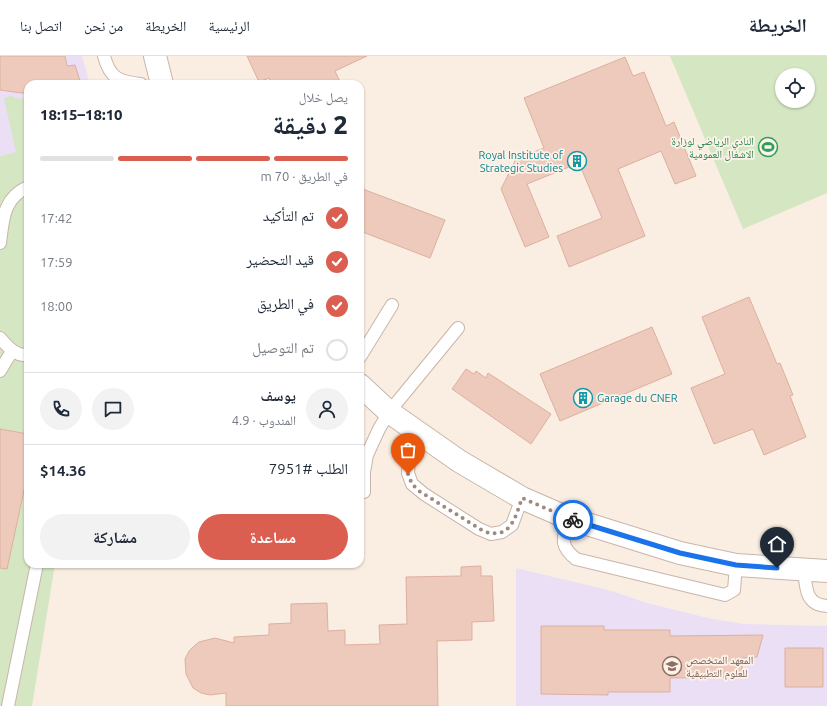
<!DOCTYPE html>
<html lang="ar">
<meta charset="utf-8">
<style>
body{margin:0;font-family:Ubuntu,"Noto Naskh Arabic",sans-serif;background:#f2f2f3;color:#1f2937;direction:rtl;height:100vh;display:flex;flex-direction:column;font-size:15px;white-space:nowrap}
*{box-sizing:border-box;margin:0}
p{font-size:13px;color:#747a83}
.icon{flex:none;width:22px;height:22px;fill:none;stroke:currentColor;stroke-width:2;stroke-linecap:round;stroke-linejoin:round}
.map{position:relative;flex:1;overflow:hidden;direction:ltr}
.details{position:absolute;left:24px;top:24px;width:340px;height:488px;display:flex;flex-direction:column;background:#fff;border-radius:12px;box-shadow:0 1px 3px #0004;direction:rtl}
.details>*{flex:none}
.controls{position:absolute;left:775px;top:12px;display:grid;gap:8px}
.controls a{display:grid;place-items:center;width:40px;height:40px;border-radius:50%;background:#fff;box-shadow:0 1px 3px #0004;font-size:20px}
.pin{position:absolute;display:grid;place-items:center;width:34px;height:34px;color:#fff;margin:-41px -17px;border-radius:50% 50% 50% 0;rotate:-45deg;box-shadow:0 0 4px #0007}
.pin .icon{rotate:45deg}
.courier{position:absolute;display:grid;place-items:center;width:40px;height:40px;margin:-20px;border:3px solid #1a73e8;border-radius:50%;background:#fff;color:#222;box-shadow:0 1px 5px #0007}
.headline em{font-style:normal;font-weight:800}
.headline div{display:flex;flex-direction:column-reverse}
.headline{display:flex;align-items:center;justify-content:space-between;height:68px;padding:0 16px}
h1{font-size:26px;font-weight:800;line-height:30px}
.bar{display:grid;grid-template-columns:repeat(4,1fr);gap:6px 4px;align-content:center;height:48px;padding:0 16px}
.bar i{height:5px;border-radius:3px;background:#e0e1e3}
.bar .selected{background:#db5f50}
.bar p{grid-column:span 4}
.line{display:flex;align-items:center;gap:10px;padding:0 16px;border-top:1px solid #e0e1e3}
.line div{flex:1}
.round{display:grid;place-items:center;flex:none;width:42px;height:42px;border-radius:21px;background:#f2f2f3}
ol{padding:0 16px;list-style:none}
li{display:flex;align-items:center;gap:12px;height:44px}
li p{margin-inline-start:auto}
li .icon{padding:4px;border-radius:50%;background:#db5f50;color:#fff;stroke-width:4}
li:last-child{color:#747a83}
li i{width:22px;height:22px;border:2px solid #e0e1e3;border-radius:50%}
.primary-button{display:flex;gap:8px;margin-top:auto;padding:8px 16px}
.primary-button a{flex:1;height:46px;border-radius:24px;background:#db5f50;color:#fff;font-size:16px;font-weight:800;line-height:46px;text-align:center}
.primary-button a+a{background:#f2f2f3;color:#1f2937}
header{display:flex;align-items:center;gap:24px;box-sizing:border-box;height:56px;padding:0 20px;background:#fff;border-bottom:1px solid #e0e1e3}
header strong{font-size:19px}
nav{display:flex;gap:22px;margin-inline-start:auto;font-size:14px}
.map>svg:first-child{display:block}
</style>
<header>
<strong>الخريطة</strong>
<nav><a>الرئيسية</a><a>الخريطة</a><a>من نحن</a><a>اتصل بنا</a></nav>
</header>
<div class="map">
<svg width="827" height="650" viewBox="0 0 827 650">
<rect width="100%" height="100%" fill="#faeee2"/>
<path fill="#ebdff6" d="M0 0H82L90 28H28V94L0 100Z
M516 512 612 535 647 547 708 562 744 568 827 570V650H516Z"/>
<path fill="#d5e6c2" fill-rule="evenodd" d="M670 0H827V137L743 173ZM782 19H808V45H782Z
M11 40 19 43 28 41V508H55L32 650H0V100L16 96 4 42Z"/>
<path fill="#edcabc" stroke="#deaf9e" d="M0 0H65L67 10 75 9 81 28 34 27V28H28V35L26 37H21L0 34Z
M247 0H367L335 15 341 28H272L269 22 259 26Z
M625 1 633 20 644 16 666 70 674 66 696 120 675 128 661 95 618 113 645 180 569 211 557 180 602 162 579 107 527 128 549 181 525 191 501 133 516 103 544 92 524 42Z
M360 132 445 164 430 202 360 175Z
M749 241 777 308 780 307 793 339 790 340 806 381 764 399 753 373 714 388 691 332 725 318 702 261Z
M652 271 672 318 560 365 540 318Z
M466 313 474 318 476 315 486 322 488 317 551 358 531 388 452 333Z
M0 373 28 378V416L7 513 0 512Z
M481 510V520H492L494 565 472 566V584L437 585 438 650H226V637L210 639 201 637 193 632 186 618 185 603 189 595 194 590 199 586 215 582 234 587V581L269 579V568L291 567V548L327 547 328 575 345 574V589L380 588 379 569 407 568 406 521 461 520V511Z
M541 570H604V574H670V580L763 579 757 601 742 602V621L670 622V636H608V639L541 638Z
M785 592H823V631H785Z"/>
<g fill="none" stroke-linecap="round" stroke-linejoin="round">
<defs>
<path id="service" d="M104 0C110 23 120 26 141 28
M0 187C3 164 3 142 28 131
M0 282C7 290 16 301 28 299
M360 301 392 249
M0 315 12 295
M421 377 409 405 408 417 412 428 424 438 479 473 491 478 502 476 512 469 522 442
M364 436V416L367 399 379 373 389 356 458 272
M568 462C564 481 558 489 576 503L725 539 734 534 736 509
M804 513C806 531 805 549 827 550
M8 650 37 508"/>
<path id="tertiary" d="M155 0 162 28
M360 329 389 356 459 405 522 442 568 462 680 497 736 509 827 515"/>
</defs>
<use href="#service" stroke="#c9b5aa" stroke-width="14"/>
<use href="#tertiary" stroke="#c9b5aa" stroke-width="24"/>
<use href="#service" stroke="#fff" stroke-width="12"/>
<use href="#tertiary" stroke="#fff" stroke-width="22"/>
</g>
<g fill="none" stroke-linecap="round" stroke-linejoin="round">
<path stroke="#a08a80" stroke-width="4" stroke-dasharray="0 7.2" d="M408 418 412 428 419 435 485 476C511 483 515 462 522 442L573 464"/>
<path stroke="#1a73e8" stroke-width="5" d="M573 464 680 497 736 509 777 512"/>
</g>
<defs>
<symbol id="stadium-ring" viewBox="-11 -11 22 22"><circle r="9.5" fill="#fdf2e8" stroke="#2e9e5b" stroke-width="1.5"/><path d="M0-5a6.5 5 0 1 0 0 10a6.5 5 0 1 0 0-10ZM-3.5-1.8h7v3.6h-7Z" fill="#2e9e5b"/></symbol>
<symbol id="building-ring" viewBox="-11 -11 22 22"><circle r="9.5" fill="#fdf2e8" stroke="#0f9aa8" stroke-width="1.5"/><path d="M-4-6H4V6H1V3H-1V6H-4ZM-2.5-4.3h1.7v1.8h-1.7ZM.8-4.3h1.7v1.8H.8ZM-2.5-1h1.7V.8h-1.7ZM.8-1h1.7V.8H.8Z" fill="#0f9aa8"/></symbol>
<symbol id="university-ring" viewBox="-11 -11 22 22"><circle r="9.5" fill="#fdf2e8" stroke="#8d6e63" stroke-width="1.5"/><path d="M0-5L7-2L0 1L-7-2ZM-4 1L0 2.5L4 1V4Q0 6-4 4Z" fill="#8d6e63"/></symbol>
</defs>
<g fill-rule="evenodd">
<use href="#stadium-ring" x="757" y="80" width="22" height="22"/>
<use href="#building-ring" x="566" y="94" width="22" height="22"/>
<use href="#building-ring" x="572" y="331" width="22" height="22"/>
<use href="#university-ring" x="661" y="599" width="22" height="22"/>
</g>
<g text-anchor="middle" stroke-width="3.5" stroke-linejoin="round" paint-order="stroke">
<g font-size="11" fill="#27864d" stroke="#fdf2e8" text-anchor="end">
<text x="754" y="89">النادي الرياضي لوزارة<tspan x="754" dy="13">الاشغال العمومية</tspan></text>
</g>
<g font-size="11" fill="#0d838f" stroke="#fdf2e8" text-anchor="end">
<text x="563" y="103">Royal Institute of<tspan x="563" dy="13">Strategic Studies</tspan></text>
<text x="597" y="346" text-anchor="start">Garage du CNER</text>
</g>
<g font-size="11" fill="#785e54" stroke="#fdf2e8" text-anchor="start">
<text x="686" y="608">المعهد المتخصص<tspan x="686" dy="13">للعلوم التطبيقية</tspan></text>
</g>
</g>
</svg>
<div class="controls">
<a><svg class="icon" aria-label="locate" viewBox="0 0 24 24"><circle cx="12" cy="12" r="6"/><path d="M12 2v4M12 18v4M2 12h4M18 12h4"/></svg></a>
</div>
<div class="pin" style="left:408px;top:418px;background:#ea580c"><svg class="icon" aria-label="bag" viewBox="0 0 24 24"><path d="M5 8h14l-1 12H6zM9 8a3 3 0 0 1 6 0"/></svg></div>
<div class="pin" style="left:777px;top:512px;background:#1f2937"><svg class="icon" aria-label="home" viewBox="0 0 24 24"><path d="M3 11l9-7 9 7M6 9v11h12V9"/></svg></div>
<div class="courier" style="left:573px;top:464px"><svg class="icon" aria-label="bike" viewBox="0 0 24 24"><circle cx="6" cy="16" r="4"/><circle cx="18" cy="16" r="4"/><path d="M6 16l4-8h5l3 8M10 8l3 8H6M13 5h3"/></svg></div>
<section class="details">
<div class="headline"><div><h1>2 دقيقة</h1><p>يصل خلال</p></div><em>18:10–18:15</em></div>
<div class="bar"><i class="selected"></i><i class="selected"></i><i class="selected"></i><i></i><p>في الطريق · 70 m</p></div>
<ol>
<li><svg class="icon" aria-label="check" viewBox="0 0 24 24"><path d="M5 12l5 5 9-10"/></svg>تم التأكيد<p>17:42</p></li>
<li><svg class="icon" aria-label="check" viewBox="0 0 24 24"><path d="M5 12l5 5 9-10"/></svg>قيد التحضير<p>17:59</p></li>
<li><svg class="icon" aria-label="check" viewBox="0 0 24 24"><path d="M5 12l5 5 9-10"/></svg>في الطريق<p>18:00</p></li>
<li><i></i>تم التوصيل</li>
</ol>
<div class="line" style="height:72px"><a class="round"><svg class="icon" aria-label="person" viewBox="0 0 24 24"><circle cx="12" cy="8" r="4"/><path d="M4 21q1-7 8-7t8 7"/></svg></a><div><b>يوسف</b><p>المندوب · 4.9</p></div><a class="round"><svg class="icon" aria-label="chat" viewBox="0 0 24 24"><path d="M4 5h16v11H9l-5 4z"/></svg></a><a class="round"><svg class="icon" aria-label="phone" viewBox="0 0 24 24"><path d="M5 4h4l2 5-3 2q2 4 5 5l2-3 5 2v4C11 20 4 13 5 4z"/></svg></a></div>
<div class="line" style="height:52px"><div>الطلب #7951</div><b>$14.36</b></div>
<div class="primary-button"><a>مساعدة</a><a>مشاركة</a></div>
</section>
</div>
